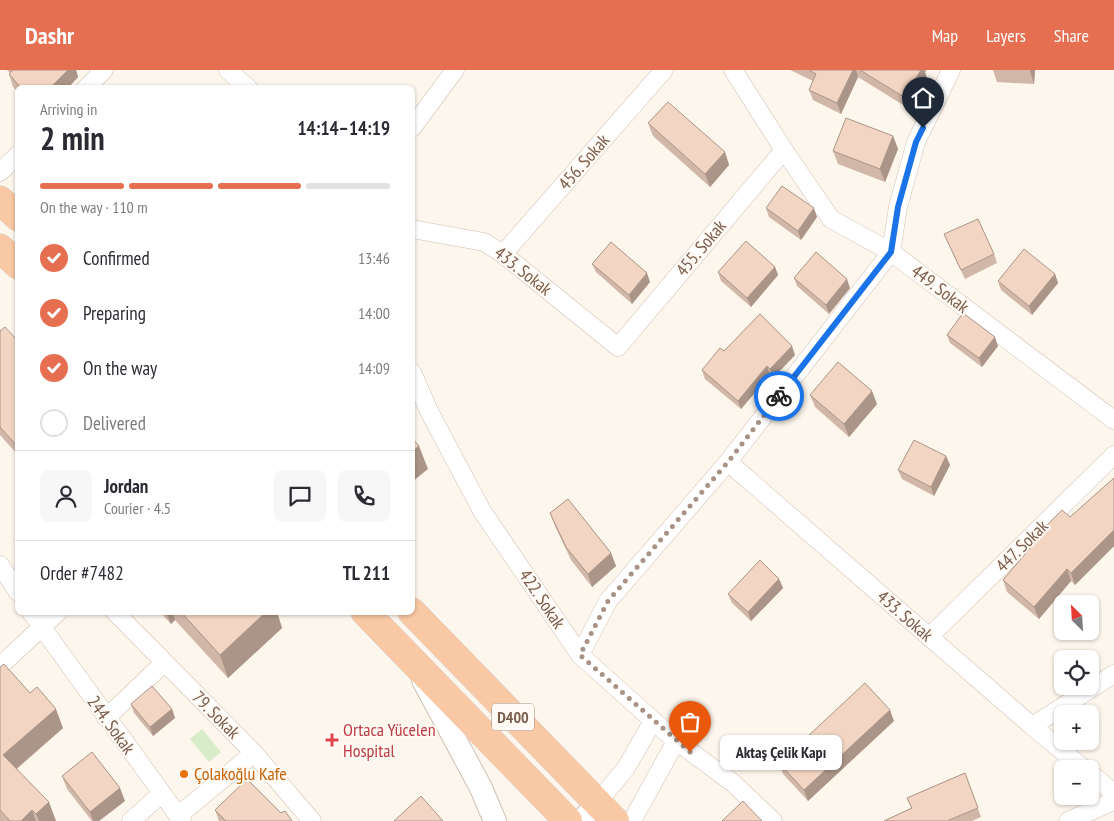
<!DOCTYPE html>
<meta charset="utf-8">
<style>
body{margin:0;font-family:"PT Sans Narrow",sans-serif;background:#f7f7f7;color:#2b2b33;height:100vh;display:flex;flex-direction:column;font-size:19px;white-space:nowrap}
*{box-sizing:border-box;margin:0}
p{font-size:16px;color:#7c7c81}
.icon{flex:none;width:28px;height:28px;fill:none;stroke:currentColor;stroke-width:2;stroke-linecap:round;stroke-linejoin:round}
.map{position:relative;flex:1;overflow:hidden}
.sheet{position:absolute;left:15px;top:15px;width:400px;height:530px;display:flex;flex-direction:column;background:#fff;border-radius:8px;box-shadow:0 1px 4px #0004}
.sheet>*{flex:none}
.needle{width:32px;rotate:336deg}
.buttons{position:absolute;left:1054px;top:525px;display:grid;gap:10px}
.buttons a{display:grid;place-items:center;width:45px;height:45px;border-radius:8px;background:#fff;box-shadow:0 1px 4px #0004;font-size:25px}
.pin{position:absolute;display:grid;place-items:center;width:42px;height:42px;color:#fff;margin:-51px -21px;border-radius:50% 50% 50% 0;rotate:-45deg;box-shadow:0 0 5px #0007}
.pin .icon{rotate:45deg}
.courier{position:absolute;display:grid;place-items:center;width:50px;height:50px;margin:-25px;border:4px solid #1a73e8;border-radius:50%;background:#fff;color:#222;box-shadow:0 1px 6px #0007}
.bubble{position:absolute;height:35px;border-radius:8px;background:#fff;box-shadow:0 1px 4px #0004;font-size:16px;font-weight:800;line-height:35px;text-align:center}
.summary em{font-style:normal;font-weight:800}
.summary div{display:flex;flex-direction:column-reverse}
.summary{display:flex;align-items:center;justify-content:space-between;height:85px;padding:0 25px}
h1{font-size:32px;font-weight:800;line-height:38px}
.bar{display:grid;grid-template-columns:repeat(4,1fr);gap:8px 5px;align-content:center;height:60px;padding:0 25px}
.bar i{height:6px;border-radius:4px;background:#e1e1e2}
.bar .on{background:#e76f51}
.bar p{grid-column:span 4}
.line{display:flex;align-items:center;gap:12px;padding:0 25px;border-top:1px solid #e1e1e2}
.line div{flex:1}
.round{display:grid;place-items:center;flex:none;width:52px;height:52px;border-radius:8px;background:#f7f7f7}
ol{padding:0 25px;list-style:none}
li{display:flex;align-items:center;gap:15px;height:55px}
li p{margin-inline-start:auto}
li .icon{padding:5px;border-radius:50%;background:#e76f51;color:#fff;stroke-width:4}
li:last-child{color:#7c7c81}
li i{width:28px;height:28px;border:2px solid #e1e1e2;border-radius:50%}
header{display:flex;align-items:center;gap:30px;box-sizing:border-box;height:70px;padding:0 25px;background:#e76f51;color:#fff}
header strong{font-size:24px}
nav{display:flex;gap:28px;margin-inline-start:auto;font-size:18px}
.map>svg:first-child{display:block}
</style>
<header>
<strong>Dashr</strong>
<nav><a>Map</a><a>Layers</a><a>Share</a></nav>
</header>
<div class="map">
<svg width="1114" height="751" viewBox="0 0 1114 751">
<rect width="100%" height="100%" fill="#fdf6ec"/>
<path fill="#d8ecc9" d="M202 659 221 682 209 692 190 669Z"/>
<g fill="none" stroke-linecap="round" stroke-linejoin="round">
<defs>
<path id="minor" d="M228 0 248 18
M733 0 784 80 831 149 891 182 1114 350
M86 18 104 0
M412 58 455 0
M0 102 18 85
M412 159 484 172 503 184 618 277 784 80
M503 184 664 0
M412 302 429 341 482 441 580 585 676 671 733 713 773 751
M728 392 1032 656 1084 699
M0 495 18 522
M31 542 182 751
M115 542 254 683 312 751
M929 567 1114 385
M580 585 608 531 728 392 891 182 898 137 916 72 951 0
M0 596 58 542
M106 648 164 593
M1032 656 1114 604
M1090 703 1114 723
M597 733 626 698 653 651
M178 746 254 683
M131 751 161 724
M632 751 676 671
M1068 751 1114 731"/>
<path id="tertiary" d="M423 610 481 718 495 751
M582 751 597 733"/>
<path id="trunk" d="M0 130 18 147
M0 178 18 195
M365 542 568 751
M412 542 615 751"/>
</defs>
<use href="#minor" stroke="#d1beb0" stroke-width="19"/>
<use href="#tertiary" stroke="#d1beb0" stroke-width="24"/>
<use href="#trunk" stroke="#dad1cd" stroke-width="29"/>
<use href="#minor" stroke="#fff" stroke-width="18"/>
<use href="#tertiary" stroke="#fff" stroke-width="22"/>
<use href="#trunk" stroke="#f9c8a4" stroke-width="28"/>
</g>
<path fill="#d1b7a8" d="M7 0H76L78 7 68 18H18V22L13 17 9 4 10 3Z
M790 0H926L925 2 927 8 908 38 858 7 841 44 813 30 809 20 813 11Z
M993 0H1035L1034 14 997 12Z
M648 53 725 82 729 95 710 117 653 66Z
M893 66 898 79 885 112 838 94 833 81Z
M766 138 817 147 801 170 769 147Z
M944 164 994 184 997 193 965 209 948 173Z
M592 194 650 212 632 234 596 202Z
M775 197 778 205 751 237 721 211 718 202Z
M1055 204 1058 213 1032 245 1001 220 998 211Z
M794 208 850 218 829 244 797 216Z
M0 261 18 271V385L0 365Z
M947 265 998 276 982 297 950 273Z
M724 281 795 285 773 308 770 305 741 339 705 309 702 300Z
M810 325 877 334 849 367 815 337Z
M946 386 950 395 934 426 902 409 898 400Z
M1114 408V476L1075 515 1071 511 1039 549 1007 522 1003 510 1036 471 1035 467 1070 447Z
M550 443 611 483 616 496 592 517 571 490 555 456Z
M779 509 783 518 751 551 732 533 728 524Z
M160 542H277L282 558 228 608 175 550 171 554Z
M0 597 30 623 63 658 17 699 56 751H0Z
M131 634 172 639 175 648 153 666 134 643Z
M894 651 808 731 783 704 779 693Z
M965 703 981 747 972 751H884L911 738 907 728Z
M62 706 125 731 99 751H92L67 719Z
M215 740 292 751H219Z"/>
<path fill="#aa9588" d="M68 0H76L78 7 68 18H50Z
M853 0H856L858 7 841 44 837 33Z
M921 0H926L925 2 927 8 908 38 904 27Z
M1030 0H1035L1034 14 1030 1Z
M893 66 898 79 885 112 880 99Z
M725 82 729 95 710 117 705 104Z
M814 138 817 147 801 170 798 161Z
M775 197 778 205 751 237 747 228Z
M647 203 650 212 632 234 629 225Z
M1055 204 1058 213 1032 245 1029 236Z
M847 209 850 218 829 244 826 235Z
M995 267 998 276 982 297 979 288Z
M792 276 795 285 773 308 770 299Z
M767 296 770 305 741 339 738 331Z
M872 321 877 334 849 367 844 354Z
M419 376 428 399 412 412V382Z
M946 386 950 395 934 426 931 417Z
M1114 460V476L1075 515 1071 503Z
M611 483 616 496 592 517 588 504Z
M1067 499 1071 511 1039 549 1034 537Z
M779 509 783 518 751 551 748 542Z
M166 542H172L175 550 171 554Z
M266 542H277L282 558 228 608 220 585Z
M56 639 63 658 10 704 3 685Z
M172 639 175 648 153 666 150 657Z
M890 640 894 651 808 731 804 720Z
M120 718 125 731 99 751H93L90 742Z
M49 732 56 751H39L36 744Z
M32 740 36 751H21Z"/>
<path fill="#f3d5c3" stroke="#aa9588" d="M13 0H68L50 18H21L9 4Z
M809 0H853L837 33 809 20 816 4Z
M860 0H921L904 27Z
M668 32 725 82 705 104 648 53Z
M846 48 893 66 880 99 833 81Z
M782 116 814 138 798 161 766 138Z
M978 149 994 184 961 200 944 164Z
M746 171 775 197 747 228 718 202Z
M611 172 647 203 629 225 592 194Z
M1024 179 1055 204 1029 236 998 211Z
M816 182 847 209 826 235 794 208Z
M963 243 995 267 979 288 947 265Z
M760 244 792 276 770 299 767 296 738 331 702 300 720 278 724 281Z
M5 257 18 271V377L0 357V261Z
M838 292 872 321 844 354 810 325Z
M412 368 419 376 412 382Z
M914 370 946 386 931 417 898 400Z
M1114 408V460L1071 503 1067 499 1034 537 1003 510 1037 470 1035 467 1062 440 1070 447Z
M568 429 611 483 588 504 566 477 550 443Z
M760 490 779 509 748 542 728 524Z
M181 542H266L220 585Z
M4 594 30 623 37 617 56 639 3 685 49 732 36 744 32 740 21 751H10L0 740V597Z
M865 613 890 640 804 720 779 693Z
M152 616 172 639 150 657 131 634Z
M92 682 120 718 90 742 62 706Z
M965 703 978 738 949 750V751H884L912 738 907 728Z
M247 709 281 743 285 741 292 751H226L215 740Z
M421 726 443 751H394Z
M743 731 762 751H722Z"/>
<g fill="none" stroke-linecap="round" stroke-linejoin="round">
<path stroke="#a89285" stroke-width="5" stroke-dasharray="0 9" d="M690 682 580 585 608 531 728 392 779 326"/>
<path stroke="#1a73e8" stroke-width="6" d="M779 326 891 182 898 137 916 72 923 58"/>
</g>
<path fill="#e0444e" stroke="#fffaf3" stroke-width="2" d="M329.5 662.5h5v5h5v5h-5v5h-5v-5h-5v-5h5z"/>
<circle fill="#e8710a" stroke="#fffaf3" stroke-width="2" cx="184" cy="704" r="5"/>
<g text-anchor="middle" stroke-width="4" stroke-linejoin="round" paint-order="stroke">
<rect fill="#fffaf3" stroke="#a28b7f" stroke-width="1" x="492" y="633.5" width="42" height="27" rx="4"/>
<g font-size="16" font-weight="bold" fill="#7a5c4d">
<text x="513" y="653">D400</text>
</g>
<g font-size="18" fill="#7a5c4d" stroke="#fffaf3">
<text transform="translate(584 92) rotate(-49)" y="6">456. Sokak</text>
<text transform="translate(701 178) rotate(-50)" y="6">455. Sokak</text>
<text transform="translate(523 201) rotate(38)" y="6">433. Sokak</text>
<text transform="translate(940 219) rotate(37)" y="6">449. Sokak</text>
<text transform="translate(1022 476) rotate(-45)" y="6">447. Sokak</text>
<text transform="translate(542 529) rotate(56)" y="6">422. Sokak</text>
<text transform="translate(905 546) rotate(41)" y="6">433. Sokak</text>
<text transform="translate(216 645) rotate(45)" y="6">79. Sokak</text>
<text transform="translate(111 655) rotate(54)" y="6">244. Sokak</text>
</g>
<g font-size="18" fill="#be3a42" stroke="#fffaf3" text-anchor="start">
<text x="343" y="666">Ortaca Yücelen<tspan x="343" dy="21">Hospital</tspan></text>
</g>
<g font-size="18" fill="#c56008" stroke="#fffaf3" text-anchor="start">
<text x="194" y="710">Çolakoğlu Kafe</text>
</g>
</g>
</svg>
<div class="buttons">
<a><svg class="needle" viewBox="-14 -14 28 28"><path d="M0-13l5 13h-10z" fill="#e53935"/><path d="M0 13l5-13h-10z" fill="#7c7c81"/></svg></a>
<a><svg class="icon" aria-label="locate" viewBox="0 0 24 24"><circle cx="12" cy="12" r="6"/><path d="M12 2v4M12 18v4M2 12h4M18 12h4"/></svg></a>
<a>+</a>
<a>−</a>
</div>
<div class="pin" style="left:690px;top:682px;background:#ea580c"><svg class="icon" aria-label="bag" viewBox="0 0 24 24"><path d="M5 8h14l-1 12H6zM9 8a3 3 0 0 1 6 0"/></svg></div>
<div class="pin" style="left:923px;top:58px;background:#1f2937"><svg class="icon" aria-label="home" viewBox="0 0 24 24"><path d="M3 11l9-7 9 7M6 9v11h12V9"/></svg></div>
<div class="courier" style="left:779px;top:326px"><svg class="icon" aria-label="bike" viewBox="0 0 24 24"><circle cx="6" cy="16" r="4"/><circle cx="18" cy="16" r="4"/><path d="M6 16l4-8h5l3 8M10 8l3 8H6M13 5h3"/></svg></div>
<div class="bubble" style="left:720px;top:665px;width:122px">Aktaş Çelik Kapı</div>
<section class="sheet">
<div class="summary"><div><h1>2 min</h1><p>Arriving in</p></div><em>14:14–14:19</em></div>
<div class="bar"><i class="on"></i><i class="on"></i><i class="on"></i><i></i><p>On the way · 110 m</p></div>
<ol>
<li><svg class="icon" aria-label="check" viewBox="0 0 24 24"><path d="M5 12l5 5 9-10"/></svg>Confirmed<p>13:46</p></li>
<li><svg class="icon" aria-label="check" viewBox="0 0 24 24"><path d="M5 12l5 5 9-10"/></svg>Preparing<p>14:00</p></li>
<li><svg class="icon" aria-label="check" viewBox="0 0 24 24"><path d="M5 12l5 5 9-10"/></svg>On the way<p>14:09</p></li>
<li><i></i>Delivered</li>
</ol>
<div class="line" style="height:90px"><a class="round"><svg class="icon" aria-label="person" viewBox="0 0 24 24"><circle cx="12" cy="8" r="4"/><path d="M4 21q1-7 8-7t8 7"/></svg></a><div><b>Jordan</b><p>Courier · 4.5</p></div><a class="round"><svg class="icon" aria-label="chat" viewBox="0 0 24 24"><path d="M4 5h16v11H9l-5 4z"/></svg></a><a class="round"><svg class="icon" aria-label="phone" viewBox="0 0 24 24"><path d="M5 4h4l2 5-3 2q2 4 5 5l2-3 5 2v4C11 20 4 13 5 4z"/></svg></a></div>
<div class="line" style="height:65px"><div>Order #7482</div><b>TL 211</b></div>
</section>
</div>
